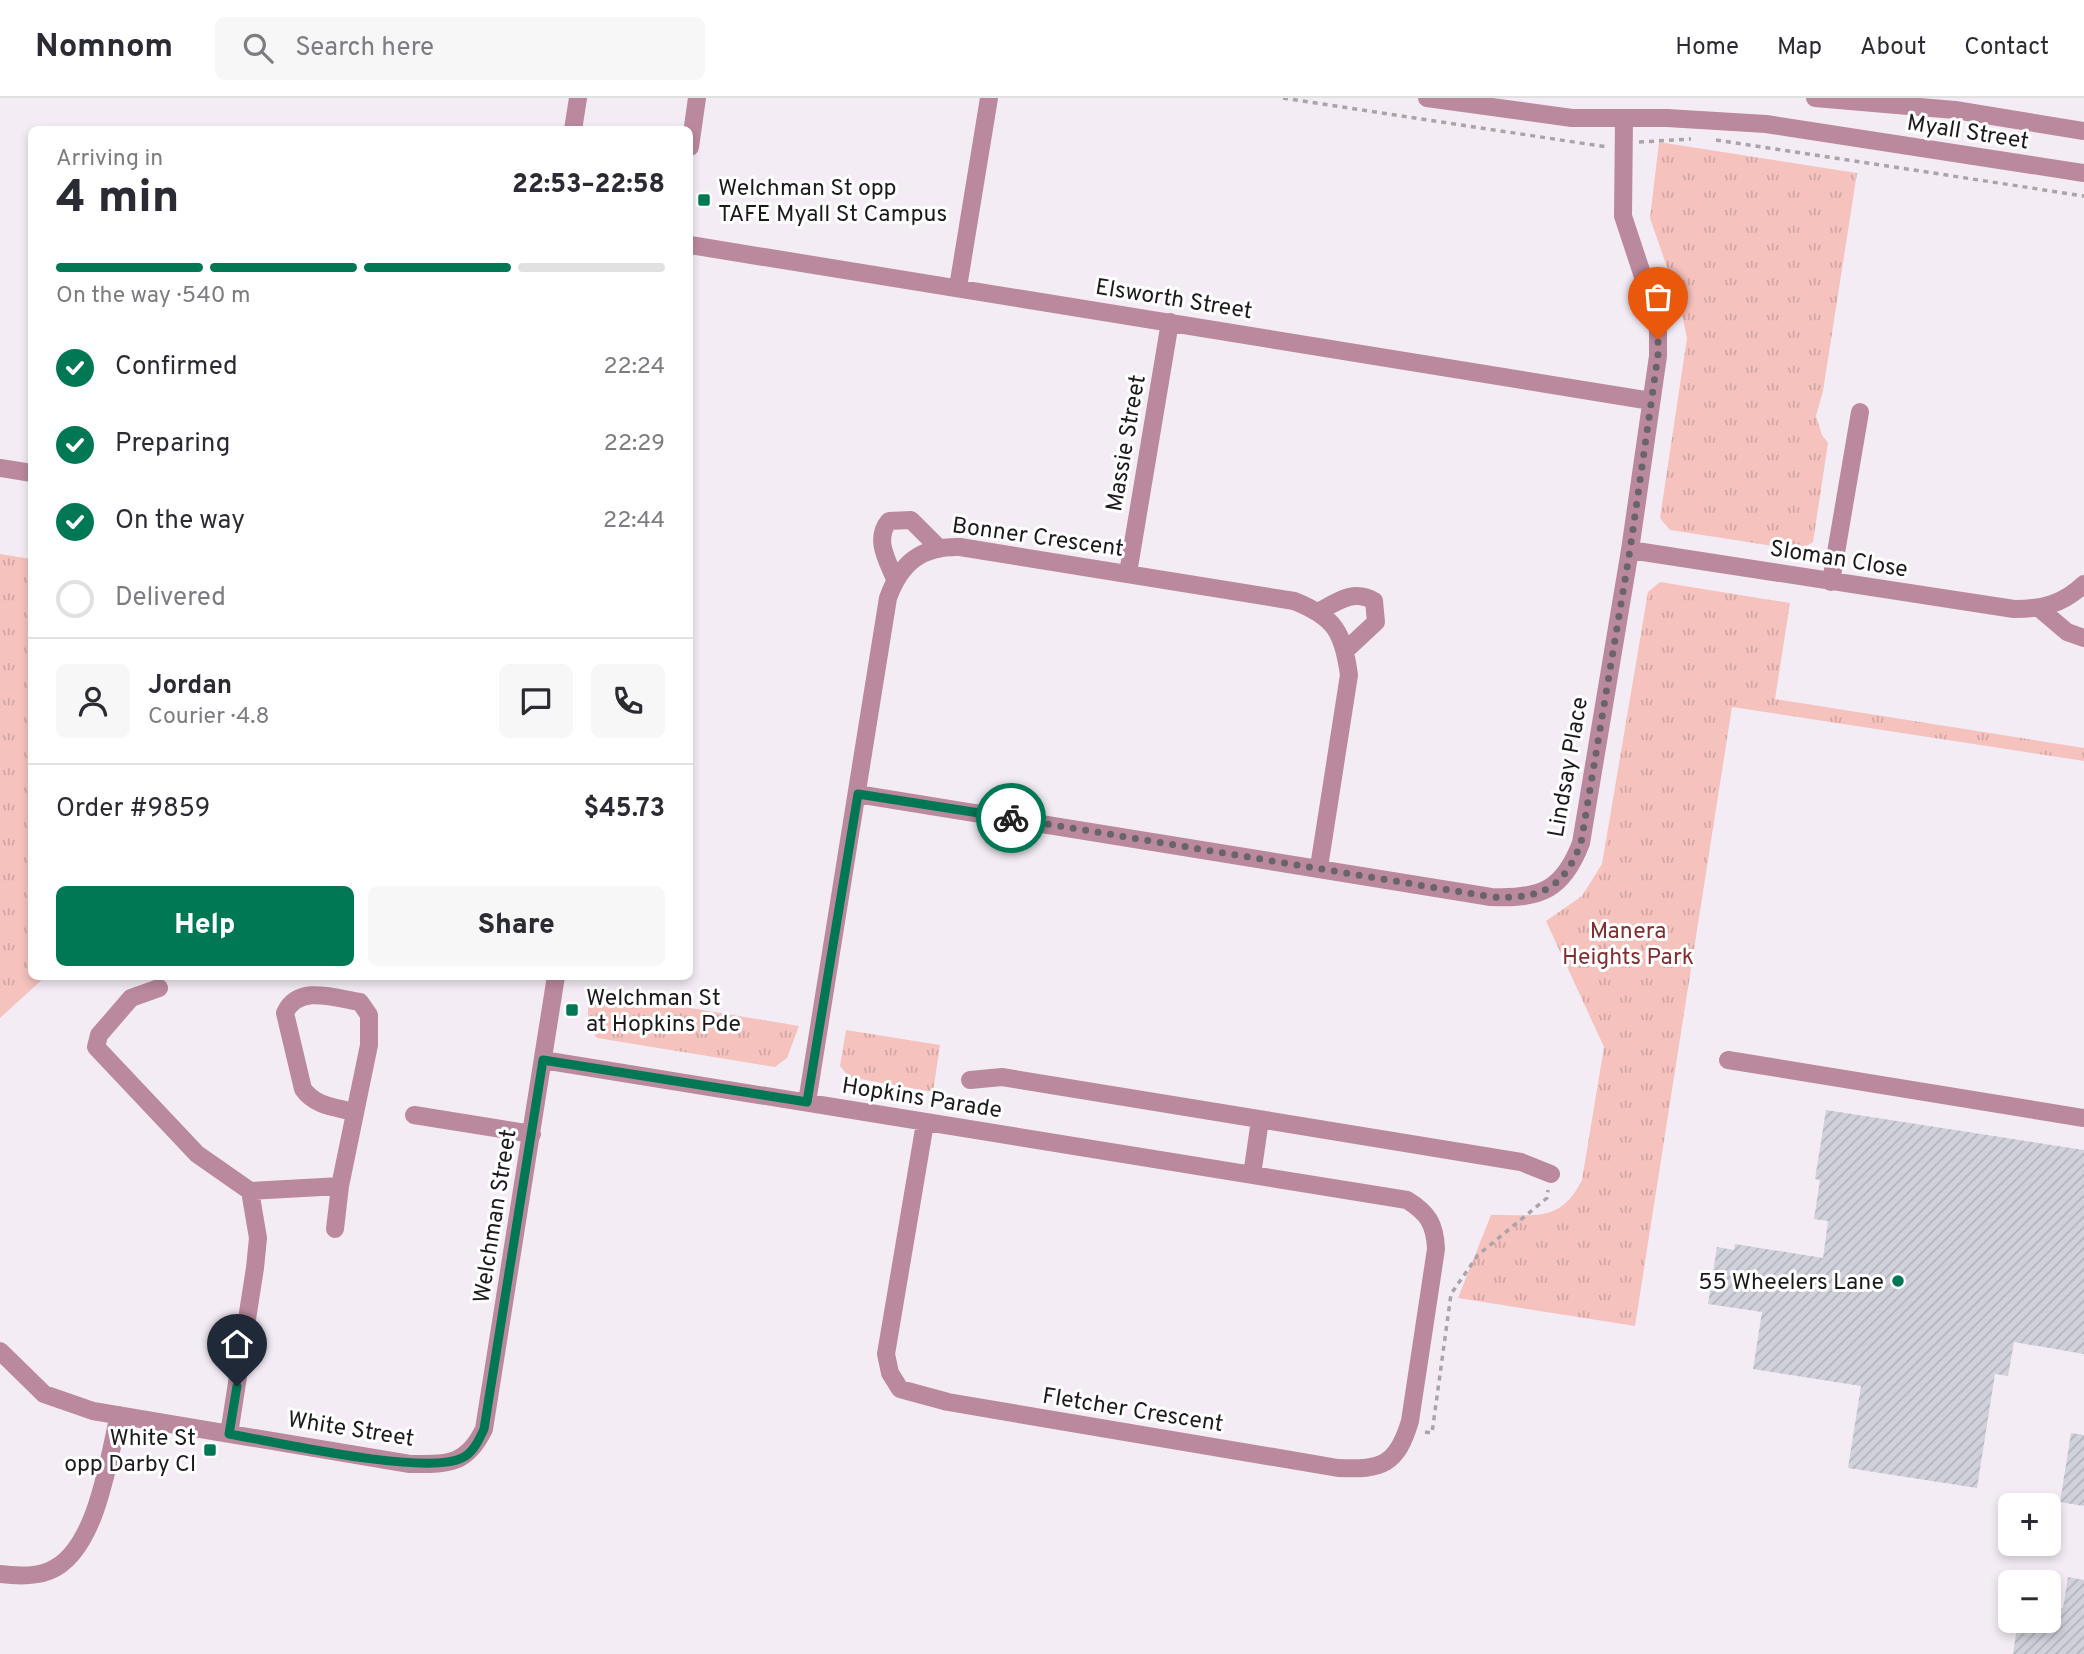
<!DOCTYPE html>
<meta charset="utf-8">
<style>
body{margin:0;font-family:Overpass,sans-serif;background:#f7f7f7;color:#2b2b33;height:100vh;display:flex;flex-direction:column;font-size:26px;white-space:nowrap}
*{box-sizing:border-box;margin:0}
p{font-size:23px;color:#7c7c81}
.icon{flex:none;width:38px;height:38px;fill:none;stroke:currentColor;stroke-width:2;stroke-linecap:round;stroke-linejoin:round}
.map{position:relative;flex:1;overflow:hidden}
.drawer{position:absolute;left:28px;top:28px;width:665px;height:854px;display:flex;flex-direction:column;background:#fff;border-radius:10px;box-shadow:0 4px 10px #0003}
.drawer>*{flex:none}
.tools{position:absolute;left:1998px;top:1395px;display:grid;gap:14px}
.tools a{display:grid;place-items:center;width:63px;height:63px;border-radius:10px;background:#fff;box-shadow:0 4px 10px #0003;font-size:35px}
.pin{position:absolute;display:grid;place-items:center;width:60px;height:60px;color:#fff;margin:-72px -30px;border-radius:50% 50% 50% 0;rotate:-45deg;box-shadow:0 0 7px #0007}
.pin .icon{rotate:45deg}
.courier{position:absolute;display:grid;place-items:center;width:70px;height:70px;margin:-35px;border:5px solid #017854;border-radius:50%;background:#fff;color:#222;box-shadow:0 2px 9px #0007}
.headline em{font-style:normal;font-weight:800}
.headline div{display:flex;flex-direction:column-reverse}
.headline{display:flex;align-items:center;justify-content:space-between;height:119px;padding:0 28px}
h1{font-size:46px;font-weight:800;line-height:52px}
.bar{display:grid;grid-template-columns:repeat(4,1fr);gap:10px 7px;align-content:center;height:84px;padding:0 28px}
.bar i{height:9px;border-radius:5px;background:#e1e1e2}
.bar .current{background:#017854}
.bar p{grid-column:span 4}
.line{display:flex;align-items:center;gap:18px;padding:0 28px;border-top:2px solid #e1e1e2}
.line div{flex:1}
.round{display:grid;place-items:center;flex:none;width:74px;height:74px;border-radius:10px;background:#f7f7f7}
ol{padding:0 28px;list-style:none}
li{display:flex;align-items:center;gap:21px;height:77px}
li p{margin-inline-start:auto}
li .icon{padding:7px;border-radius:50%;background:#017854;color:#fff;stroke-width:4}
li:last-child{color:#7c7c81}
li i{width:38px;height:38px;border:4px solid #e1e1e2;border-radius:50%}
.primary-button{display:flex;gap:14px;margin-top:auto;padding:14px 28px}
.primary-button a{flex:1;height:80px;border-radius:10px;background:#017854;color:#fff;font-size:28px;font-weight:800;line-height:80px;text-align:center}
.primary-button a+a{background:#f7f7f7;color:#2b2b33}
header{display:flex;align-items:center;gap:42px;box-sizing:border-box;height:98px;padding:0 35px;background:#fff;border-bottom:2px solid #e1e1e2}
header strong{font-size:33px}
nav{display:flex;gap:38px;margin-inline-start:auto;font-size:24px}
.search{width:490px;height:63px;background:#f7f7f7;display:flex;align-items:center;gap:18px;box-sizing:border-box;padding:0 24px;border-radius:10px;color:#7c7c81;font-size:26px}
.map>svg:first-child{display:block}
</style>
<header>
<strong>Nomnom</strong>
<div class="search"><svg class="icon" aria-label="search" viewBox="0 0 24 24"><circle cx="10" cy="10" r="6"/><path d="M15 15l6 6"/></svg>Search here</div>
<nav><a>Home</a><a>Map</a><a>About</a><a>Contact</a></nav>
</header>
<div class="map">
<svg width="2084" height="1556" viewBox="0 0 2084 1556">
<defs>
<pattern id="grass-tufts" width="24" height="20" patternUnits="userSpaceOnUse" patternTransform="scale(1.75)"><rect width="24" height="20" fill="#f5c2be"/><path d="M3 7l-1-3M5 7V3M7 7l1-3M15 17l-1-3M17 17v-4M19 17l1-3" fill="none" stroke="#d2a6a3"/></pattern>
<pattern id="building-hatch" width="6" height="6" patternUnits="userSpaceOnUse" patternTransform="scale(1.75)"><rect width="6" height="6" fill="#d1d1dc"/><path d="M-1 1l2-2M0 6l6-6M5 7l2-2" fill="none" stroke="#b3b3bc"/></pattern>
</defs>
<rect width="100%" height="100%" fill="#f4ecf5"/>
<path fill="url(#grass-tufts)" d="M1659 44 1857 75 1823 293 1816 318 1822 337 1828 345 1813 444 1800 452 1670 432 1660 420 1687 240 1680 207 1650 120Z
M0 456 31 461 32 878 45 879 0 920Z
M1660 484 1790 505 1775 601 2084 650V663L1732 609 1635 1228 1458 1200 1491 1117C1534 1116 1560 1126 1582 1082L1604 949 1546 823 1582 798 1602 766 1648 494Z
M588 893 799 928 787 960 775 969 597 940 588 927Z
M846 932 940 947 933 994 849 979 840 968Z"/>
<path fill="url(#building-hatch)" d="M1826 1012 2084 1052V1256L2014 1244 2008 1278 1995 1276 1977 1390 1848 1370 1861 1288 1753 1271 1762 1214 1708 1206 1717 1149 1734 1152 1735 1146 1823 1160 1828 1123 1814 1121 1820 1082 1815 1081Z
M2071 1335 2084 1337V1408L2060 1404Z
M2068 1479 2084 1482V1556H2013L2018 1522H2049V1508L2063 1510Z"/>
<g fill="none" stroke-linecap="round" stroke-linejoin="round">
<path stroke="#aaa3aa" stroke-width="3.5" stroke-dasharray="5 5" stroke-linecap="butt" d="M1283 0 1607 49
M1716 42 2084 98
M1639 44 1691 41
M1425 1334 1432 1335 1451 1196 1478 1157 1547 1100 1548 1092"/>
<path stroke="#ba899d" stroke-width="18" d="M1427 0 1572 20H1667L1766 26 2084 75
M1815 0 1955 12 2084 33
M573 32 578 0
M690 49 697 0
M690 147 1651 303
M958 189 989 0
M0 370 32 375
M1630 452 2014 511C2043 511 2063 506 2084 486
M1128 475 1170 224
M895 481C887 462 874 441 889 423L911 422 938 449
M1831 484 1860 314
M2040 511 2067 534 2084 540
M1320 513C1338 503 1354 491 1374 503L1376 524 1345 553
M857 696 1491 799C1541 801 1563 792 1581 745L1630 452 1658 258V224L1623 118 1624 21
M159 890 131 900 99 937 96 949 197 1056 250 1093 340 1088 369 947V917L360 904C335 900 298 886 285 915L303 991C315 1008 334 1009 354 1014
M543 962 1407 1102C1428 1115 1435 1126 1436 1151L1410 1323C1397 1367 1382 1372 1338 1370L948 1304 900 1291 890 1275 886 1256 925 1025
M1728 962 2084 1020
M970 982 1002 979 1521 1064 1551 1076
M807 1004 888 500C901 464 922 448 960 449L1294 503C1335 519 1343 534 1349 577L1319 769
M414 1017 532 1036
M1252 1077 1260 1022
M335 1131 340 1088
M0 1253 44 1296 93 1313 410 1366C447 1366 466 1368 484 1331L556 878
M229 1336 255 1170 258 1140 250 1093
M0 1476C15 1478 34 1479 49 1473 97 1454 108 1361 119 1317"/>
</g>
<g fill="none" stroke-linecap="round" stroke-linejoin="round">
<path stroke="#686469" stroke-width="7" stroke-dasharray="0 12.6" d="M1011 720 1492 799C1540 801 1563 792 1581 745L1630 452 1658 257V241"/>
<path stroke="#017854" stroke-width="9" d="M237 1288 229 1336C276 1344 425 1378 462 1360 473 1355 479 1342 484 1331L543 962 807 1004 858 696 1011 720"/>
</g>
<g fill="#017854" stroke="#fff" stroke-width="2.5">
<rect x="697" y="95" width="14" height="14" rx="3.5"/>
<rect x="565" y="905" width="14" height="14" rx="3.5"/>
<circle cx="1898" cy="1183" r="7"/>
<rect x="203" y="1345" width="14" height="14" rx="3.5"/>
</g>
<g text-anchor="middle" stroke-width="6" stroke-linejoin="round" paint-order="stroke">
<g font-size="23" fill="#1d1a1d" stroke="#fff">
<text transform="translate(1968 33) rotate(9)" y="8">Myall Street</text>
<text transform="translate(1174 200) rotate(9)" y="8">Elsworth Street</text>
<text transform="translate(1125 345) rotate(-80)" y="8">Massie Street</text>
<text transform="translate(1038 438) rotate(8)" y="8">Bonner Crescent</text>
<text transform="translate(1839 460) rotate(9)" y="8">Sloman Close</text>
<text transform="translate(1567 669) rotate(-80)" y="8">Lindsay Place</text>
<text transform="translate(922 999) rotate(9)" y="8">Hopkins Parade</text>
<text transform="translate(494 1118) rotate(-81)" y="8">Welchman Street</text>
<text transform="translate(1133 1311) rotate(9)" y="8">Fletcher Crescent</text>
<text transform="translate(351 1330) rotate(9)" y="8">White Street</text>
</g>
<g font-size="23" fill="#1d1a1d" stroke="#fff" text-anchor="start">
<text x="718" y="97">Welchman St opp<tspan x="718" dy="26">TAFE Myall St Campus</tspan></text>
<text x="586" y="907">Welchman St<tspan x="586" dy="26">at Hopkins Pde</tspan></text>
<text x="1884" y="1191" text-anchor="end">55 Wheelers Lane</text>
<text x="196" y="1347" text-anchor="end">White St<tspan x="196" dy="26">opp Darby Cl</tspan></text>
</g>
<g font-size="23" fill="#822e2e" stroke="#fff">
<text x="1628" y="840">Manera<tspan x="1628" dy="26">Heights Park</tspan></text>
</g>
</g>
</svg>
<div class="tools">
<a>+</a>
<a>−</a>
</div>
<div class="pin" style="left:1658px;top:241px;background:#ea580c"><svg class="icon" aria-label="bag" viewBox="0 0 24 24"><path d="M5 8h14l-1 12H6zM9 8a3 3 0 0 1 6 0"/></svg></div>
<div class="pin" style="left:237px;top:1288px;background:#1f2937"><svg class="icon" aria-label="home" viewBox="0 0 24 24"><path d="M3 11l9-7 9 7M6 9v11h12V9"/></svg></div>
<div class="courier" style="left:1011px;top:720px"><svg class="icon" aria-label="bike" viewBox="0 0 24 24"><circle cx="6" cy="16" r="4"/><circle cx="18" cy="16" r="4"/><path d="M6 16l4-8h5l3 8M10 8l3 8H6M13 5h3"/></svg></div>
<section class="drawer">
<div class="headline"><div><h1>4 min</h1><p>Arriving in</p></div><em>22:53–22:58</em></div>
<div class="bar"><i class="current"></i><i class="current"></i><i class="current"></i><i></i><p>On the way · 540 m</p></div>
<ol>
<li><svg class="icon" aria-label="check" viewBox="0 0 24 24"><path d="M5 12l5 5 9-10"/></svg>Confirmed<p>22:24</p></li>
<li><svg class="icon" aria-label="check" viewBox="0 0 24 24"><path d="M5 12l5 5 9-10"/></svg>Preparing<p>22:29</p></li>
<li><svg class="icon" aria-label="check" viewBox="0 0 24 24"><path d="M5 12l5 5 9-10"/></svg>On the way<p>22:44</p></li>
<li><i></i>Delivered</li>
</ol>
<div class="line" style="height:126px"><a class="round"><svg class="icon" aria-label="person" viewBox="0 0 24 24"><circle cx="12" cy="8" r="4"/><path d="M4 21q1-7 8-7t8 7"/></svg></a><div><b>Jordan</b><p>Courier · 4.8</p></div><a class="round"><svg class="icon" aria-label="chat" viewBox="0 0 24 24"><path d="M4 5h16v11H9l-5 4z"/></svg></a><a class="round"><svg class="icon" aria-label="phone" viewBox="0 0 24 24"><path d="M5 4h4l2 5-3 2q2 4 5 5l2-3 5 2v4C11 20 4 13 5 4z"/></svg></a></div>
<div class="line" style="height:91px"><div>Order #9859</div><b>$45.73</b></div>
<div class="primary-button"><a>Help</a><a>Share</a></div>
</section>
</div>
